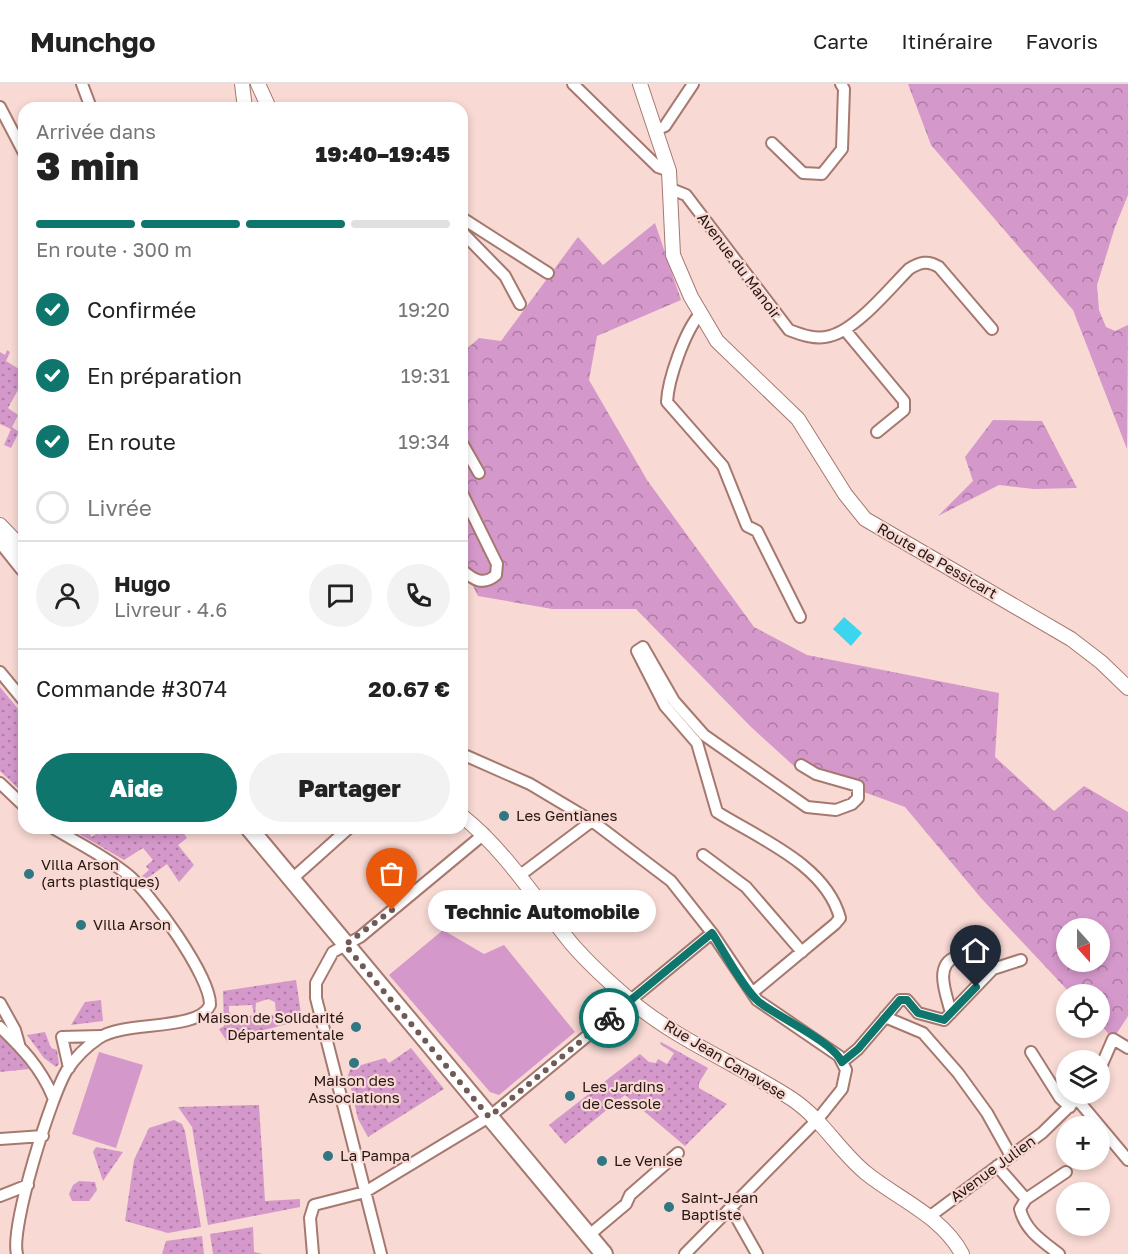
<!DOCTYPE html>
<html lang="fr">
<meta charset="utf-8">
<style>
body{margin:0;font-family:"Golos Text",sans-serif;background:#f2f2f2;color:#222;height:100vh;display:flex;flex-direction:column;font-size:22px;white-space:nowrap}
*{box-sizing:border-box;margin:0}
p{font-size:20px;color:#767676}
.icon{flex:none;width:33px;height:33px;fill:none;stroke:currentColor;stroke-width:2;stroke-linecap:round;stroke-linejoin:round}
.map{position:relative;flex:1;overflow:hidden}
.panel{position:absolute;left:18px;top:18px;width:450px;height:732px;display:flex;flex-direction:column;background:#fff;border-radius:18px;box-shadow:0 3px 9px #0003}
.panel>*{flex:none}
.needle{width:39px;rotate:159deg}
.buttons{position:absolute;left:1056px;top:834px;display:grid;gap:12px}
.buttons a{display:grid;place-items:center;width:54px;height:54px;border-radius:50%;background:#fff;box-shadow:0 3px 9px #0003;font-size:30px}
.pin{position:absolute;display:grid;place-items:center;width:51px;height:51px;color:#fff;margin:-62px -26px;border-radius:50% 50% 50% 0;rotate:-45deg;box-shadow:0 0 6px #0007}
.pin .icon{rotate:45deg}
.courier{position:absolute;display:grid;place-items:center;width:60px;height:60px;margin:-30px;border:4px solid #0f766e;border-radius:50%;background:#fff;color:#222;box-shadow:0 2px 8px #0007}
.bubble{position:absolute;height:42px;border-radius:21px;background:#fff;box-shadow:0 3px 9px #0003;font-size:20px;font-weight:800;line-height:42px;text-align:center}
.head em{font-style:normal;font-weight:800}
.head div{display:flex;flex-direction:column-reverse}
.head{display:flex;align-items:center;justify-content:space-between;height:102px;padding:0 18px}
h1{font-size:39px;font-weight:800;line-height:45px}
.bar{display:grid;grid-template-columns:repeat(4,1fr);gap:9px 6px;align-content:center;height:72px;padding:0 18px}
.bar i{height:8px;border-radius:4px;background:#e0e0e0}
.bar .on{background:#0f766e}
.bar p{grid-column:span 4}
.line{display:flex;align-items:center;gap:15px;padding:0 18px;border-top:2px solid #e0e0e0}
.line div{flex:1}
.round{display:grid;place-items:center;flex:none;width:63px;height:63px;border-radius:32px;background:#f2f2f2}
ol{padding:0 18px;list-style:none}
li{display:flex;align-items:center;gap:18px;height:66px}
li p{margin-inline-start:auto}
li .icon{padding:6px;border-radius:50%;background:#0f766e;color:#fff;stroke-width:4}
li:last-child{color:#767676}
li i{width:33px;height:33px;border:3px solid #e0e0e0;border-radius:50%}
.action{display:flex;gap:12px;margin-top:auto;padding:12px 18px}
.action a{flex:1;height:69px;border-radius:36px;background:#0f766e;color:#fff;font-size:24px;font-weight:800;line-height:69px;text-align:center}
.action a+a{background:#f2f2f2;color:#222}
header{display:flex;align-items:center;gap:36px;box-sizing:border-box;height:84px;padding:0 30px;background:#fff;border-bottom:2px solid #e0e0e0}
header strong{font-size:28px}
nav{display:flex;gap:33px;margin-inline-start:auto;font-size:21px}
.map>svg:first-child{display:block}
</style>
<header>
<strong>Munchgo</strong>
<nav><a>Carte</a><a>Itinéraire</a><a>Favoris</a></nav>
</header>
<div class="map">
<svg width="1128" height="1170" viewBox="0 0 1128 1170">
<defs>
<pattern id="green-dots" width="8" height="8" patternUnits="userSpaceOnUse" patternTransform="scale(1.5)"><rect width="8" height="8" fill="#d598cb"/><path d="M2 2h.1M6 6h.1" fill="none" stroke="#ad7ba3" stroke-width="1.8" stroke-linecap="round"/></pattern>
<pattern id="forest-crowns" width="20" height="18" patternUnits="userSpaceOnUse" patternTransform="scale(1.5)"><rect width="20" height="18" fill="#d598cb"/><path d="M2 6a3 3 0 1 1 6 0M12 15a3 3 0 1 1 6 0" fill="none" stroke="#ad7ba3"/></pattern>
</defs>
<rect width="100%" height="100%" fill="#f8d9d3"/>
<path fill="url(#green-dots)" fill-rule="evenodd" d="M7 266 10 268 6 277 24 288V295L8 324 18 331 12 343 19 348 11 364 4 361 11 345 0 340V268L5 271Z
M0 603 24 632V710L0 687Z
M69 744H84L92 753 97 749 100 751 107 744H180L187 754 178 761 194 781 179 798 167 780 145 796 142 792 149 786 146 782 153 776 143 764 124 776Z
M296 896 302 936 230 955 228 959 219 945 224 942 223 907ZM268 915 275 918 276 931 255 932 256 919ZM252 921 254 931 237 934 238 938 229 928V922Z
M101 916 103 937 71 941 85 918Z
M0 948 6 952 29 985 0 988Z
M45 948 51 964 57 966 59 980 56 983 44 974 27 951Z
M661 958 708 984 699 999V1004L727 1020 685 1062 625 1011 565 1060 549 1041 640 970 649 978 656 979 658 975 667 980 674 969 660 960Z
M411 964 444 1005 368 1053 358 1035 348 991 351 984 385 974 389 979Z
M259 1021 265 1117 300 1115V1123L208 1141 192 1043 178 1023Z
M174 1036 182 1040 185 1047 201 1143 168 1149 125 1137 134 1076 149 1044Z
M96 1063 123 1068 103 1097 93 1068Z
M79 1097 95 1098 97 1106 89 1117H72L69 1110 73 1101Z
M253 1143 254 1168 263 1170H213L210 1150Z
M202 1152 204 1170H162L166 1157Z"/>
<path fill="url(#forest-crowns)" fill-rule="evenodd" d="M908 0H1128V111L1115 143 1097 201 1099 226 1106 243 1115 247 1128 241 1127 365 1073 226 931 61Z
M655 139 681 216 597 252 589 296 647 396 754 543 807 571 999 609 995 673 1054 727 1084 702 1128 728V932L1113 955 1100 940V910H1071L981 814 905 723 795 683 751 643 636 525H552L478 512 462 481V269L479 254 501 257 578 153 603 181ZM1066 844H1100V878H1066Z
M993 336 1042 337 1077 404 1034 405 999 401 938 432 973 397 965 373Z"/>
<path fill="#d598cb" d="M443 846 484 870 504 861 575 948 499 1011 490 1008 389 891Z
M99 968 143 981 116 1064 72 1050Z"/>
<path fill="#3cd5ef" d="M844 533 862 549 851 562 833 545Z"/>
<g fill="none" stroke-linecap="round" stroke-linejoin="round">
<defs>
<path id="minor" d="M82 0 91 24
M573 0 658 83 669 87
M0 23 24 69
M656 46 665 42 693 0
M772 59 803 89 822 90 842 65 844 5 841 0
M671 105 686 111 789 246C802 251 816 256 830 252 856 246 890 204 909 185 920 178 928 176 939 183L992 245
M462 134 548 189
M462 148 505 192 520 220
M700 230C685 247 668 295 667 318L723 382 747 442 757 447 800 533
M845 246 904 317V326L877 348
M462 359 479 389
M462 409 497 480 496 491C483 502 474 496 462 486
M0 588 24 617
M462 670 530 700 592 737 671 797 712 849 757 916 839 972 846 986 842 1005 818 1035 685 1170
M0 699 24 722
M703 771 746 803 802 868
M519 792 592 737
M292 795 349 744
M752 909 835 840 840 834C826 781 760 755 717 728L697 659 665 622 637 567 643 563 674 617 704 651 807 723 836 726 852 720 858 714V702L816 690 801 681
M0 919 15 946 19 960
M951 929C947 912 933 881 956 873L988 890
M885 933 923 949 958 989 987 1029 1011 1072
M0 943C22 964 41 984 53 1013
M1031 968 1060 1014 1070 1023
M842 978 858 965 900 916H907L918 929 944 936 993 885 1021 876
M69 984 62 953 101 952
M1100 985 1113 955 1128 964
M1077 1015 1128 1076
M0 1055 43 1052
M997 1082 1026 1115 1020 1125C1025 1146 1042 1157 1059 1170
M0 1112 28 1101
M1026 1115 1066 1088
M731 1124 757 1170
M929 1133 1042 1049 1082 1010
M588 1152 626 1120 630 1111 678 1069
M17 1170C10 1143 51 1012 67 986 75 974 87 962 99 954 125 936 198 948 210 921 211 893 150 808 127 790 105 772 78 759 53 744
M313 1170 310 1134 314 1121 365 1108 489 1033 712 849
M381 1170 316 914V899L333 868 360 853 484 750"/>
<path id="tertiary" d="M242 0 245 24
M258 0 269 24
M640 0 669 87 673 171 691 213 717 257 798 335 845 410 865 435 1071 555 1101 578 1128 604
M0 441 24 466
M462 732C506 767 536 816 571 859 588 879 610 899 630 916 678 957 740 981 792 1015 822 1035 839 1067 866 1089 898 1115 942 1132 962 1170"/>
<path id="primary" d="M0 454 24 484
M249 744 604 1170"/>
</defs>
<use href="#minor" stroke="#a6796f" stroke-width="14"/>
<use href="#tertiary" stroke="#a6796f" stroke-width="16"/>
<use href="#primary" stroke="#a6796f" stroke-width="20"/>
<use href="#minor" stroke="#fff" stroke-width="10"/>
<use href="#tertiary" stroke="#fff" stroke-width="14"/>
<use href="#primary" stroke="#fff" stroke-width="16"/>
</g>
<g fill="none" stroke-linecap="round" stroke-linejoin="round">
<path stroke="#705a56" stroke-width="6" stroke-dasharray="0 10.8" d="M392 826 345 861 489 1033 609 934"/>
<path stroke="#0f766e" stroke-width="8" d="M609 934 712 849C723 866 744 906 759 918 778 933 833 958 842 978L858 965 900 916H907L918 929 944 936 976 903"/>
</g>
<g fill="#307683" stroke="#f8d9d3" stroke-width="2">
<circle cx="504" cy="732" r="6"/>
<circle cx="29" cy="790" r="6"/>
<circle cx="81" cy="841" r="6"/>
<circle cx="356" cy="943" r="6"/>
<circle cx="354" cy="979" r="6"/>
<circle cx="570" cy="1012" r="6"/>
<circle cx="328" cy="1072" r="6"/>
<circle cx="602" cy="1077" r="6"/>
<circle cx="669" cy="1123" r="6"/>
</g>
<g text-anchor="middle" stroke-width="4.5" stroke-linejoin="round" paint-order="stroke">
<g font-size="15" fill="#271612" stroke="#f8d9d3">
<text transform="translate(739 182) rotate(53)" y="5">Avenue du Manoir</text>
<text transform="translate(937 477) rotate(30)" y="5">Route de Pessicart</text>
<text transform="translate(725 976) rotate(31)" y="5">Rue Jean Canavese</text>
<text transform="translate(993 1085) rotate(-36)" y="5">Avenue Julien</text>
</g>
<g font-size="15" fill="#271612" stroke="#f8d9d3" text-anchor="start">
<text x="516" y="737">Les Gentianes</text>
<text x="41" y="786">Villa Arson<tspan x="41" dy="17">(arts plastiques)</tspan></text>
<text x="93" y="846">Villa Arson</text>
<text x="344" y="939" text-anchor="end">Maison de Solidarité<tspan x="344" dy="17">Départementale</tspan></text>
<text x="354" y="1002" text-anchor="middle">Maison des<tspan x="354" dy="17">Associations</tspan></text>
<text x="582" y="1008">Les Jardins<tspan x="582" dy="17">de Cessole</tspan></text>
<text x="340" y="1077">La Pampa</text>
<text x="614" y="1082">Le Venise</text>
<text x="681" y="1119">Saint-Jean<tspan x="681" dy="17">Baptiste</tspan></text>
</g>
</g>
</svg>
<div class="buttons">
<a><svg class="needle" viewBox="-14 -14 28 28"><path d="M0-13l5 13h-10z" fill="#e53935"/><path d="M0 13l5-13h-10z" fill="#767676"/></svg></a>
<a><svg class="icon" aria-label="locate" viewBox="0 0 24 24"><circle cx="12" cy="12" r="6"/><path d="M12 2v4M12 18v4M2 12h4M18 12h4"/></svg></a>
<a><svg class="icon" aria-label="layers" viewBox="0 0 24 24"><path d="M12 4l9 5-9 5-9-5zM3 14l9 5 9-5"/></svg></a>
<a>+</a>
<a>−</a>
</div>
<div class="pin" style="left:392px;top:826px;background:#ea580c"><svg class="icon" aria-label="bag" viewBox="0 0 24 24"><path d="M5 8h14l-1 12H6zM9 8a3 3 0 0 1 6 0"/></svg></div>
<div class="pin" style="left:976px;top:903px;background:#1f2937"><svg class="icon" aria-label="home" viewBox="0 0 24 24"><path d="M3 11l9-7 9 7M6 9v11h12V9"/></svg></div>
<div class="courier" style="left:609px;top:934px"><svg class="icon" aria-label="bike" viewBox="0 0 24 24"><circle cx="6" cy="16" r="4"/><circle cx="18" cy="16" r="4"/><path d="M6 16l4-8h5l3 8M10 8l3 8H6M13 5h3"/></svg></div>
<div class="bubble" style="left:428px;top:806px;width:228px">Technic Automobile</div>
<section class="panel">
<div class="head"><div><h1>3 min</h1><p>Arrivée dans</p></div><em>19:40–19:45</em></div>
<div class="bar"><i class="on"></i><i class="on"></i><i class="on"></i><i></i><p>En route · 300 m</p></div>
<ol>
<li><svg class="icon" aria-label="check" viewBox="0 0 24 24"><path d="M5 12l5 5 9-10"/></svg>Confirmée<p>19:20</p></li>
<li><svg class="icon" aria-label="check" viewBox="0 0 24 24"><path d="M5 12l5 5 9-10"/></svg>En préparation<p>19:31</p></li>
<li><svg class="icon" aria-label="check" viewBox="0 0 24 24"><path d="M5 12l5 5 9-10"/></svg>En route<p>19:34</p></li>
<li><i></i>Livrée</li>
</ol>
<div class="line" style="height:108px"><a class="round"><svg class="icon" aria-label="person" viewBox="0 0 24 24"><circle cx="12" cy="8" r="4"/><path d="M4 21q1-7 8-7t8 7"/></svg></a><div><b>Hugo</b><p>Livreur · 4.6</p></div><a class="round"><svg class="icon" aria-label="chat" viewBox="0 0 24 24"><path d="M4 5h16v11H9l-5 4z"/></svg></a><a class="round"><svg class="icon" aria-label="phone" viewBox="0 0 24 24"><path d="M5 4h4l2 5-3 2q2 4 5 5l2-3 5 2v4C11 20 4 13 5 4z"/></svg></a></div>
<div class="line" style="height:78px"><div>Commande #3074</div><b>20.67 €</b></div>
<div class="action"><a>Aide</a><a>Partager</a></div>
</section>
</div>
